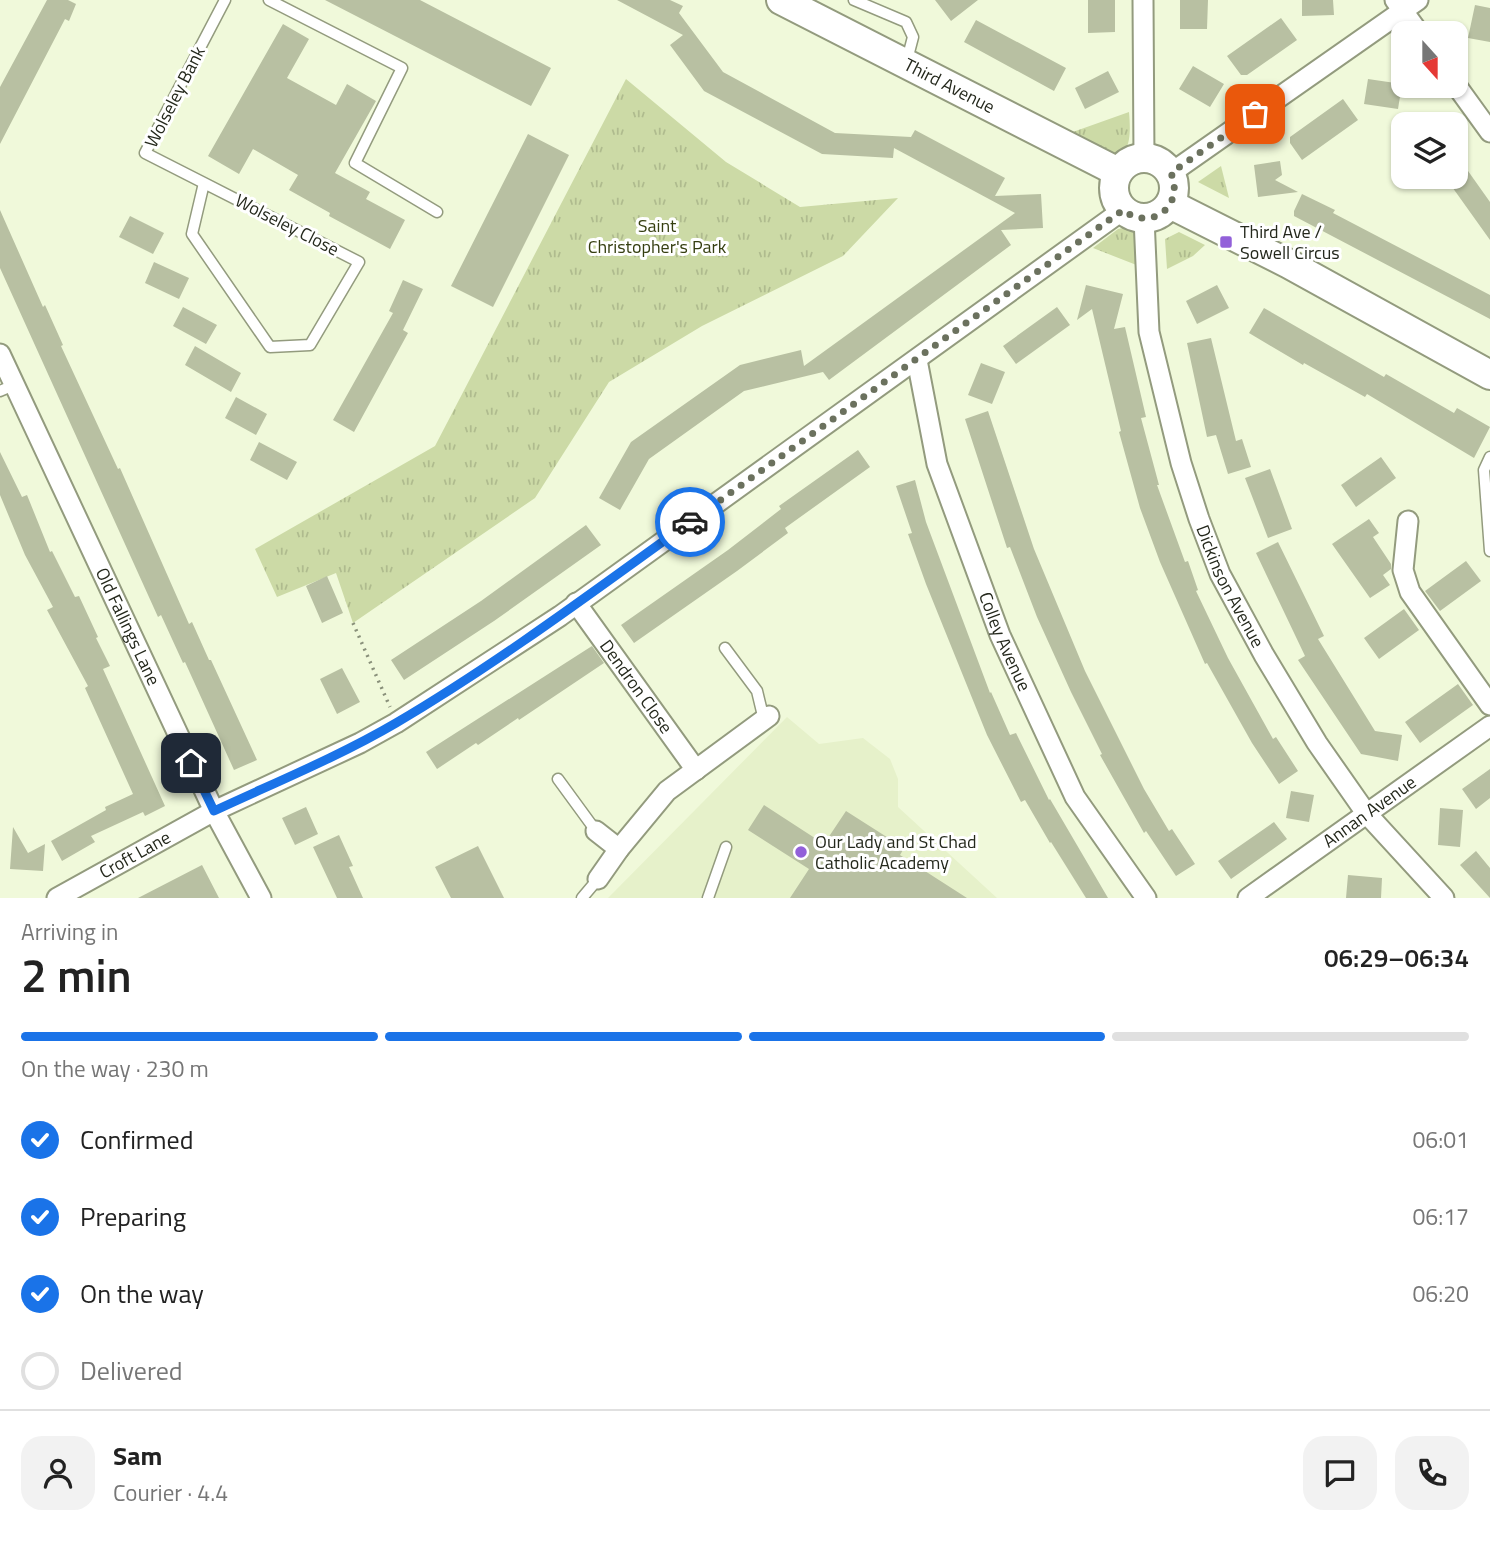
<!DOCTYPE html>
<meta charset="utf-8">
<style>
body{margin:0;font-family:"Titillium Web",sans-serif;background:#f2f2f2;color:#222;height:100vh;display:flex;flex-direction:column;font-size:26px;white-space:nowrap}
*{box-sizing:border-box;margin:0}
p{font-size:23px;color:#767676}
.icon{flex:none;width:38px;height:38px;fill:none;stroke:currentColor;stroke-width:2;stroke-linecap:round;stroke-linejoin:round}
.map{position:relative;height:898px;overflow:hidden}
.drawer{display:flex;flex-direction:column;background:#fff;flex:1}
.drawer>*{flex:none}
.needle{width:46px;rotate:159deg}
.tools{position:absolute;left:1391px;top:21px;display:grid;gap:14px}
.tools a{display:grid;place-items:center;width:77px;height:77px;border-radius:14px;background:#fff;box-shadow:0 2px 5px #0004;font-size:35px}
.pin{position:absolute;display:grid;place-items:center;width:60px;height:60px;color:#fff;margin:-30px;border-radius:14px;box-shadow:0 4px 10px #0006}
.courier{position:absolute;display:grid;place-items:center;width:70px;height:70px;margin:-35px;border:5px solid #1a73e8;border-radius:50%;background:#fff;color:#222;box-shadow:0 2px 9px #0007}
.headline em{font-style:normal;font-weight:600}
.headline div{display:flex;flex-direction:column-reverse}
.headline{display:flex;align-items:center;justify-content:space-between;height:119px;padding:0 21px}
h1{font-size:46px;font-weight:600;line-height:52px}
.bar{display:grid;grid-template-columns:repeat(4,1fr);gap:10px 7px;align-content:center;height:84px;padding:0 21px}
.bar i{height:9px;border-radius:5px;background:#e0e0e0}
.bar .on{background:#1a73e8}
.bar p{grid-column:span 4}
.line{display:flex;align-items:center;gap:18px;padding:0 21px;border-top:2px solid #e0e0e0}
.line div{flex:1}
.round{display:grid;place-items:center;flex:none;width:74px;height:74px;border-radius:21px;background:#f2f2f2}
ol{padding:0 21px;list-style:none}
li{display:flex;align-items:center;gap:21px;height:77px}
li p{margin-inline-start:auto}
li .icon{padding:7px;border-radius:50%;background:#1a73e8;color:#fff;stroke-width:4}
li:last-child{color:#767676}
li i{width:38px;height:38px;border:4px solid #e0e0e0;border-radius:50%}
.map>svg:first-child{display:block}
</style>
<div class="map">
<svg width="1490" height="898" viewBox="0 0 1490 898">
<defs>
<pattern id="grass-tufts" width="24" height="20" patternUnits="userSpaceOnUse" patternTransform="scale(1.75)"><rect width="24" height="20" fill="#ccdaa6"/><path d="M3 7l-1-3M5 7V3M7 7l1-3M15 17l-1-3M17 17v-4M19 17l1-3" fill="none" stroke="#afbb8e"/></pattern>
</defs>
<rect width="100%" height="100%" fill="#f0f9da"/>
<path fill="#e6f1ca" d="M787 717 819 744 863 738 890 759 898 779V807L997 898H608Z"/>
<path fill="url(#grass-tufts)" d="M626 79 726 162 800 207 898 198 843 256 702 326 609 382 535 498 353 623 336 573 277 597 255 549 435 446Z
M1129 112C1135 176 1107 154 1070 133Z
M1221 166 1229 198 1198 182Z
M1127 227H1134L1137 232 1139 266 1093 248 1118 229Z
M1179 232 1205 245 1193 256 1167 269 1165 239Z"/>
<path fill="#b8c0a2" d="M47 0H68L76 4 69 21 65 19 0 144V87Z
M325 0H420L551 68 531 106Z
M617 0H670L683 6 679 13 723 72 835 133 911 137 915 130 1005 178 995 196 1041 194 1043 228 1001 230 1011 245 829 380 823 372 744 391 649 459 620 510 599 498 631 442 740 365 801 350 804 366 1015 213 894 148 893 158 822 154 704 91 670 45 683 35Z
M935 0H978L951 21Z
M1088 0H1115V32L1088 33Z
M1180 0H1208L1207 29H1180Z
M1302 0H1333L1334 15 1302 16Z
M1475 5 1490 8V42L1468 38Z
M1281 18 1297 40 1247 75H1241L1227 56Z
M976 20 1066 68 1054 91 964 42Z
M283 24 309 39 287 78 336 105 347 84 376 101 335 173 370 192 366 199 405 220 390 249 329 216 330 213 289 190 298 175 253 149 239 174 208 156Z
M1193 66 1224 84 1210 107 1179 89Z
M1108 71 1119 92 1085 109 1075 88Z
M1368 79 1402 84 1398 109 1364 104Z
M1343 99 1358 120 1302 160 1290 143V137Z
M528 134 569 155 493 307 451 286Z
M1456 154 1490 202V240L1445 177H1456Z
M1280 161 1282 175 1275 180 1298 192 1258 197 1254 165Z
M1302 194 1335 210 1333 213 1490 295V319L1294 216V211Z
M0 210 43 307 45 305 63 345 61 346 118 469 120 468 189 624 192 622 209 660H211L257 760 234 770 185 662 183 663 161 615 158 617 0 268Z
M130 216 164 233 153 254 119 237Z
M154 262 189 278 179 299 145 283Z
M403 280 423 289 403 330 408 333 354 432 333 420 393 313 389 311Z
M1086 285 1123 294 1114 329 1125 327 1146 417 1141 418 1159 485H1157L1185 562 1188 561 1198 590 1196 591 1228 658 1273 739 1276 737 1298 771 1279 784 1252 743 1207 663 1205 664 1160 562 1140 508 1119 432 1121 431 1092 309 1077 320Z
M1217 285 1229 308 1197 324 1186 301Z
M183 307 217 325 206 344 173 326Z
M1057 307 1070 325 1016 364 1003 346Z
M1264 308 1384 377 1386 374 1454 413 1457 408 1490 427 1474 458 1367 394 1365 397 1304 363 1303 365 1249 333Z
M1211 338 1236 441 1242 439 1251 467 1228 474 1216 435 1207 437 1187 343Z
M195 346 241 373 231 392 185 365Z
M981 363 1005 372 992 404 968 395Z
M236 397 267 414 256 435 225 418Z
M988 411 1034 549 1085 671 1144 789 1169 831 1172 829 1195 864 1176 876 1146 831 1144 833 1100 755 1102 754 1071 692 1037 617 1010 547 1007 548 965 419Z
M259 442 297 462 287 480 250 460Z
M858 450 870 467 785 528 788 533 737 571 634 643 621 625 728 550 781 509 779 506Z
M0 452 22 497 27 495 50 552 52 551 75 597 79 596 98 637 96 638 110 666 103 669 165 806 145 816 143 812 91 836 95 842 62 861 51 841 106 810 105 807 133 794 85 688 88 686 47 610 53 607 25 555 0 495Z
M1381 457 1396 478 1356 507 1341 485Z
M1270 469 1292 529 1268 538 1245 478Z
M915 480 926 522 990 693 991 692 1010 735 1016 733 1049 800 1050 799 1108 898H1086L1051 842 1050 843 1025 800 1021 802 987 735 926 584 908 534 912 533 896 486Z
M1369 519 1379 533 1373 537 1391 564V569L1383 575 1390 585 1370 598 1332 544Z
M586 525 601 545 494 621 404 680 391 660 481 601Z
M1278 542 1324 636 1318 639 1375 731 1402 735 1398 761 1361 754 1298 660 1305 656 1256 553Z
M1466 561 1481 581 1440 611 1425 591Z
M327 576 343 613 322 623 306 586Z
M1404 609 1419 630 1379 659 1364 638Z
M592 646 604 663 519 720 518 718 478 745 476 743 437 769 426 752Z
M342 668 360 702 337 714 320 679Z
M1458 684 1473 705 1420 743 1405 722Z
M1490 769V798L1476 809 1462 789Z
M1291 791 1314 795 1309 822 1286 818Z
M764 805 824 844 846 811 904 848 900 855 967 898H790L809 869 748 830Z
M306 807 318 834 295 845 282 818Z
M1440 808 1463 810 1460 847 1438 845Z
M1274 822 1287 839 1231 879 1218 861Z
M13 827 28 853 45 844 43 871 10 869Z
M339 835 353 866 349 867 363 898H337L313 847Z
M478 846 504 898H451L435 867Z
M1476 851 1490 868V898L1460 865Z
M202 865 219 898H138Z
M1348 875 1382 878 1381 898H1346Z"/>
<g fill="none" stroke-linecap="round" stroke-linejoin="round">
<defs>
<path id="lane" d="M269 0 402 68 355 163 437 212
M854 0 906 22 913 37 907 60
M204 183 359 262 310 345 270 347 192 234 204 183 145 153 225 0
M0 391 14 385
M1490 457 1484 470 1490 551
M725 648 757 691 764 720
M558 779 596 831
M582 898 598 879
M708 898 726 847"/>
<g id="street">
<path d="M1143 0 1144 158"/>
<path d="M1395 0 1419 33"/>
<path d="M1456 85 1490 132"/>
<path d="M1171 173 1418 0"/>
<path id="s1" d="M1144 218 1149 332 1181 463 1199 519 1220 574 1264 655 1317 743 1366 813 1444 898"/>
<path id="s2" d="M0 354 214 811 261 898"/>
<path id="s3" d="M917 360 937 464 1000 635 1075 797 1146 898"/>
<path d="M1408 521 1403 570 1410 592 1490 705"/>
<path id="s4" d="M576 603 696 770"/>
<path d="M596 831 619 849"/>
<path d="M598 879 619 849 667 791 769 716"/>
<path id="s5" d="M57 898 214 811 360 743 396 723 560 616 1123 210"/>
<path id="s6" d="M1248 898 1490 726"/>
</g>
<g id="secondary">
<path id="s7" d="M781 0 1118 172"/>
<circle cx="1144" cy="188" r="30"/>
<path d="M1170 204 1289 264 1490 375"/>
</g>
</defs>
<use href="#lane" stroke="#939b7e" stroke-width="13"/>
<use href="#street" stroke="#939b7e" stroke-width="23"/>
<use href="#secondary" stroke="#939b7e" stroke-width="32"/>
<path stroke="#89907a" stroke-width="3.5" stroke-dasharray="2 5" stroke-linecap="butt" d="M353 623 390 707"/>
<use href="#lane" stroke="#fff" stroke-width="10"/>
<use href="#street" stroke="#fff" stroke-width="19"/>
<use href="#secondary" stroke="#fff" stroke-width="28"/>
</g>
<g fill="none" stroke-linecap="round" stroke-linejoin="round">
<path stroke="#6b715e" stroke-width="7" stroke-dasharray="0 12.6" d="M690 522 1123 210C1151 232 1185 206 1171 173L1255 114"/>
<path stroke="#1a73e8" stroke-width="9" d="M191 763 214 811C274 783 338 757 396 723 498 663 594 591 690 522"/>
</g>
<g fill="#9260d9" stroke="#fff" stroke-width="2.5">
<rect x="1219" y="235" width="14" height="14" rx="3.5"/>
<circle cx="801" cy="852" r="7"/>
</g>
<g text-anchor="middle" stroke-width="6" stroke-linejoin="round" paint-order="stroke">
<g font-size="18" fill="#24281c" stroke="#fff">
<text dy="6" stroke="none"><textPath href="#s7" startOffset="189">Third Avenue</textPath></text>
<text transform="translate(175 97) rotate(-63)" y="6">Wolseley Bank</text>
<text transform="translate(287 225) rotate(27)" y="6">Wolseley Close</text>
<text dy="6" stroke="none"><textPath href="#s1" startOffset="382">Dickinson Avenue</textPath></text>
<text dy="6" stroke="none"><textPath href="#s2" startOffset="301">Old Fallings Lane</textPath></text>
<text dy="6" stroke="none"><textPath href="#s3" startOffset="296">Colley Avenue</textPath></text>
<text dy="6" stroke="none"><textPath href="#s4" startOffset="103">Dendron Close</textPath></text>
<text dy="6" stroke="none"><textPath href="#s6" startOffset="149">Annan Avenue</textPath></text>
<text dy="6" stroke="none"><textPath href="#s5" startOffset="89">Croft Lane</textPath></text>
</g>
<g font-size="18" fill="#353e10" stroke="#fff">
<text x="657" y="232">Saint<tspan x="657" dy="21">Christopher's Park</tspan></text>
</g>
<g font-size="18" fill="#24281c" stroke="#fff" text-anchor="start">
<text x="1240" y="238">Third Ave /<tspan x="1240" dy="21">Sowell Circus</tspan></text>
<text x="815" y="848">Our Lady and St Chad<tspan x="815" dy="21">Catholic Academy</tspan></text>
</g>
</g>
</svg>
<div class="tools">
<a><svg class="needle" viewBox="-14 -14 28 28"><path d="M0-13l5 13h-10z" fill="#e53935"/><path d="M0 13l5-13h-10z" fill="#767676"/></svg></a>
<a><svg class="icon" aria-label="layers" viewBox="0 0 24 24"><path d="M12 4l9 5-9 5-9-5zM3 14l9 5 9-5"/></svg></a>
</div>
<div class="pin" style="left:1255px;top:114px;background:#ea580c"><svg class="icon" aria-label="bag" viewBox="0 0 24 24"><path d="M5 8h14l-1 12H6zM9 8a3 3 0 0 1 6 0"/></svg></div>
<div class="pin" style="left:191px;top:763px;background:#1f2937"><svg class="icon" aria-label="home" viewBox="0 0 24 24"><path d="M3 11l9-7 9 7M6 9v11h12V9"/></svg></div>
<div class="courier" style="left:690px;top:522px"><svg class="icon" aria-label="car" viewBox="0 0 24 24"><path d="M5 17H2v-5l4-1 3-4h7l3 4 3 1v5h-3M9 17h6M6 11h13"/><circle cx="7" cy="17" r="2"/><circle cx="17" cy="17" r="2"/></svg></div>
</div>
<section class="drawer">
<div class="headline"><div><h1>2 min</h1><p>Arriving in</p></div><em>06:29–06:34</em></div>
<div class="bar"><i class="on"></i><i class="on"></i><i class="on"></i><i></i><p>On the way · 230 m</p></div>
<ol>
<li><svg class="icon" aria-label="check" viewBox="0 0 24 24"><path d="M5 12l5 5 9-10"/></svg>Confirmed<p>06:01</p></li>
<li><svg class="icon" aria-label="check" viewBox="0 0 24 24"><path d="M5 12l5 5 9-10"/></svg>Preparing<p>06:17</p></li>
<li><svg class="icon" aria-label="check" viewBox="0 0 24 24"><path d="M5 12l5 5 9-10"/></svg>On the way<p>06:20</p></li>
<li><i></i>Delivered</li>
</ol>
<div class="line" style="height:126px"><a class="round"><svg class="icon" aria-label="person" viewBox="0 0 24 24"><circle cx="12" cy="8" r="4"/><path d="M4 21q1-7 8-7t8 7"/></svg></a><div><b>Sam</b><p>Courier · 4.4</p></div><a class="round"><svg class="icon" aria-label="chat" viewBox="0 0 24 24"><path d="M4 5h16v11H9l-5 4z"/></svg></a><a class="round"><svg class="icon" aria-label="phone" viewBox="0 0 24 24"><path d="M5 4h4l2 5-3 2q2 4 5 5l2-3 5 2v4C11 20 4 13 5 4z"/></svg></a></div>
</section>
